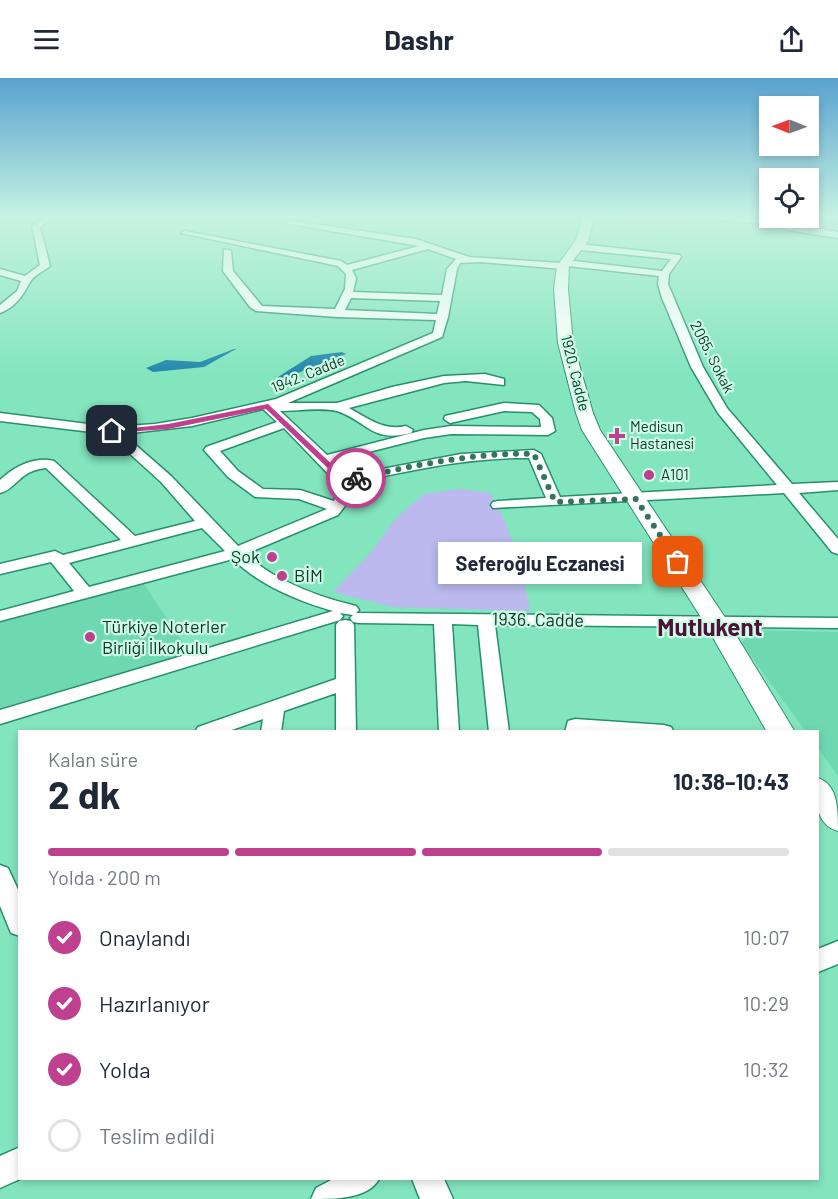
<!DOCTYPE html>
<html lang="tr">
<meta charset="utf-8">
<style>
body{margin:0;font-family:Barlow,sans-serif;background:#f2f2f3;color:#1f2937;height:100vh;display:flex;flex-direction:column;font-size:22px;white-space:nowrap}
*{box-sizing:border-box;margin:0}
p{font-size:20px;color:#747a83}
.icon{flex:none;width:33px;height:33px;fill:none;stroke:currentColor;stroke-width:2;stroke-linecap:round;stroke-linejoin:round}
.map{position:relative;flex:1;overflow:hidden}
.panel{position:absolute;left:18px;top:652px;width:801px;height:450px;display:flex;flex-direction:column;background:#fff;border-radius:0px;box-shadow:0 3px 9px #0003}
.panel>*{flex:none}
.needle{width:39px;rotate:271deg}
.fabs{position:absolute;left:759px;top:18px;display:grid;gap:12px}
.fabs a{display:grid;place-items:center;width:60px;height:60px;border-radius:0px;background:#fff;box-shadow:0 3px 9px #0003;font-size:30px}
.pin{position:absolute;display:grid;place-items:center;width:51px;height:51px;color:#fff;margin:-26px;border-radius:12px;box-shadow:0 3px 9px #0006}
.courier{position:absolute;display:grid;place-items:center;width:60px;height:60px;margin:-30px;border:4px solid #be408e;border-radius:50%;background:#fff;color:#222;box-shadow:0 2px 8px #0007}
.bubble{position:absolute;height:42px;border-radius:0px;background:#fff;box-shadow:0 3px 9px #0003;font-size:20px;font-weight:700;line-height:42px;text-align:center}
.summary em{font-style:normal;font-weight:700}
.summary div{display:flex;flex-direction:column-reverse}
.summary{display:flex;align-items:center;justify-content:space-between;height:102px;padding:0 30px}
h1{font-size:39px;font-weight:700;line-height:45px}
.bar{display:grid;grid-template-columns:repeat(4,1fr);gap:9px 6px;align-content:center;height:72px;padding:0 30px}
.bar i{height:8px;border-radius:4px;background:#e0e1e3}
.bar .selected{background:#be408e}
.bar p{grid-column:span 4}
ol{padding:0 30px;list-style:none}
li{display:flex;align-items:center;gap:18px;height:66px}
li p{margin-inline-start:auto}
li .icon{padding:6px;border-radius:50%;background:#be408e;color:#fff;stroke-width:4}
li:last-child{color:#747a83}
li i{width:33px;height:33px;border:3px solid #e0e1e3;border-radius:50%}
header{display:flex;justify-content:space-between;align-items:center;height:78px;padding:0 30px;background:#fff;font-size:27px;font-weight:700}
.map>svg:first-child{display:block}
</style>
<header><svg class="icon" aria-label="menu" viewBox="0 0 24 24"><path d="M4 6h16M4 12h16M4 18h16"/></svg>Dashr<svg class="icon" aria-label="share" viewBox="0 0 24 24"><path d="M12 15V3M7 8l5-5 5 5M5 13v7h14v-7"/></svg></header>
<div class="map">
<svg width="838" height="1121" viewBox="0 0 838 1121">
<rect width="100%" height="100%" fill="#83e5be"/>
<path fill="#6ed9b0" d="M144 506 189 574 0 631V544Z
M748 552 838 554V698L818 670V654H806L742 566Z"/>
<path fill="#bbb9ed" d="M598 140H709L782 146 795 140H838V152H812L770 148 764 150 687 144 686 146 690 151H664L661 147 598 145Z
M458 411 490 415C511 450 523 492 530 533L392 529 333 514 371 474 395 441 424 416Z"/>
<path fill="#2287aa" d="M234 271H236L204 289 153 294 146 290 166 282 200 284Z
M342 274 346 276 285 300 278 299 311 278Z"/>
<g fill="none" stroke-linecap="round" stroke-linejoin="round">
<defs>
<path id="street" d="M43 140H53L40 149 50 188C44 193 34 197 30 204 23 217 16 229 0 235V227L17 213 21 203 0 197V191L25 198 40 187 32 148Z
M716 140H794L783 145 838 154V160L787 152 771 146 720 142Z
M287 142 416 161 469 179 561 185 565 182 662 193 671 181 580 172 576 169 580 166 680 177 681 179 669 196 668 206 703 289 727 330 792 406 838 404V412L799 415 838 461V476L832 474 784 415 493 430 491 427 493 424 498 423 546 420 529 380C468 379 409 393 350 405L352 410 351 420 338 437 246 476C274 503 319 519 356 528L359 532 356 535 838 540V550L495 547 509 654H489L478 547 452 546 459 654H439L434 546 359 545 353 544 350 540 353 537 340 535 343 538 340 542 0 646V632L333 533C298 523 259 507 233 481L0 543V533L74 513 51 484 0 496V486L55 473 63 477 121 462 46 390C18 393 17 411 0 415V402C14 389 34 378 54 383L135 458 195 443 161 404 108 356 0 343V335L112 349 155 346 192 340 276 321 433 255 436 242 337 239 256 233 250 229 223 193 224 171 231 173 233 193 262 228 335 231 345 211 346 196 338 188 181 155 185 153 341 183 347 187 419 168 290 146H287ZM428 171 456 181 447 191 442 217 353 214 356 200 352 192ZM480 184 563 191 568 188 659 198 658 206 662 220 691 289 718 335 777 407 560 419 541 376 534 372 461 376 345 398 333 383 424 360 451 356 548 357 555 353 552 340 539 327 504 325 445 338 444 341 450 345 504 333 532 334 540 341 541 349 451 348 424 352 327 377 280 333C295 333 323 329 337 333 369 344 371 365 411 355L413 352 406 348C383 353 369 341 349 330L444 305 466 303 504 307V301L485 296 444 298 392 309 337 325H288L442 259 448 239 457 191 460 185ZM351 220 440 223 437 236 345 232ZM263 331 277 344 206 369 204 372 228 399 255 419 299 421 327 431 238 468 171 398 123 356 192 348ZM284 350 334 402 338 413 334 423 300 412 263 411 238 393 220 373ZM202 450 225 473 89 509 69 485Z
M345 542 351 543 354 547 356 654H336V615L284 633 281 654H261L263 641 226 654H195L198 649 336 601V547L339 543Z
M575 641 664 647 671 649 674 654H565L568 643Z
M0 787 8 790 20 816V858L11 855 0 828Z
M838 863V886L818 894V871Z
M20 1069V1101L0 1110V1078Z
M333 1101H379C368 1121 336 1121 311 1121L316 1110Z
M412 1101H444L453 1121H420Z"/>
<path id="secondary" d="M582 140H594L588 163 569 188 568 211 573 265 593 335 600 352 728 544 795 654H767L704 544 582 352 576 335 558 265 554 211 557 188 576 162Z
M818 700C838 707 838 731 838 753 814 746 816 721 818 700Z"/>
</defs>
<use href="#street" stroke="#26906d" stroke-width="3"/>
<use href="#secondary" stroke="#26906d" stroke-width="2"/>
<use href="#street" fill="#fff" fill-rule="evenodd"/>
<use href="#secondary" fill="#fff" fill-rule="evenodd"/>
</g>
<linearGradient id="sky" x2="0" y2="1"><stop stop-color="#59a2cf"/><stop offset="0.47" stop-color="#c7f3e2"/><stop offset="1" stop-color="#c7f3e2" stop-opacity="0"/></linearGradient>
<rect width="838" height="297" fill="url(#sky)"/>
<path fill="#be408e" d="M268 326 340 394 344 400 358 398V401L338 404 334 396 266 331 168 351 112 355 108 353 168 346Z"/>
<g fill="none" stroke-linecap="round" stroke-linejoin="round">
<path stroke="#34735c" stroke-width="6" stroke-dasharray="0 10.8" d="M356 400C414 388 474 374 534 376L555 424 636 421 678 484"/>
</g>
<g fill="#be408e" stroke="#cdfbe6" stroke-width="2">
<path d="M614 349h6v6h6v6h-6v6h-6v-6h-6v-6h6z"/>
<circle cx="649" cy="397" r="6"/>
<circle cx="272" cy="479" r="6"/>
<circle cx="282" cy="498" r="6"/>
<circle cx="90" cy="559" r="6"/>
</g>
<g text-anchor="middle" stroke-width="4.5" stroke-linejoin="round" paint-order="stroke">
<g font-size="15" fill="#0a3627" stroke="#cdfbe6">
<text transform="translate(712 279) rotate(63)" y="5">2065. Sokak</text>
<text transform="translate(575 295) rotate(76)" y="5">1920. Cadde</text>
<text transform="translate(308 296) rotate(-22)" y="5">1942. Cadde</text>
</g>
<g font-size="15" fill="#0a3627" stroke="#cdfbe6" text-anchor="start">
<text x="630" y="354">Medisun<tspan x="630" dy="17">Hastanesi</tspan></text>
<text x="661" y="402">A101</text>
</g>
<g font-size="18" fill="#0a3627" stroke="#cdfbe6" text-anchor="start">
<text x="260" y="485" text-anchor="end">Şok</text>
<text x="294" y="504">BİM</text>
<text x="102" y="555">Türkiye Noterler<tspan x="102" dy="21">Birliği İlkokulu</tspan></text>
</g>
<g font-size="18" fill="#0a3627" stroke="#cdfbe6">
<text transform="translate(538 542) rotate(1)" y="6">1936. Cadde</text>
</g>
<g font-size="24" font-weight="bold" fill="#4f1339" stroke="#cdfbe6">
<text x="710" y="558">Mutlukent</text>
</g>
</g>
</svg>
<div class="fabs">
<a><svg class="needle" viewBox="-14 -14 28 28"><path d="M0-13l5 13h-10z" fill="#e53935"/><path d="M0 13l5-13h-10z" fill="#747a83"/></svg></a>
<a><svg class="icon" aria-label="locate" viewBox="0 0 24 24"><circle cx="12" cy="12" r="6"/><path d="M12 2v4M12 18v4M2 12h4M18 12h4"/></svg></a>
</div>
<div class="pin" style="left:678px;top:484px;background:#ea580c"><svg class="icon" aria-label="bag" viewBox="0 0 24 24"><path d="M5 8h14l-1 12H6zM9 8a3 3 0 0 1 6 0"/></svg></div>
<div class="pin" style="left:112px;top:353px;background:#1f2937"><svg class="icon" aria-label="home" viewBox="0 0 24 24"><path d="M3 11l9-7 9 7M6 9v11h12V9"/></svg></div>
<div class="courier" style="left:356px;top:400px"><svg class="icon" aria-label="bike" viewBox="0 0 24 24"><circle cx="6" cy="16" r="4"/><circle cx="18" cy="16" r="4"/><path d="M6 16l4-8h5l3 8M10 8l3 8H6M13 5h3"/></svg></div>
<div class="bubble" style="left:438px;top:464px;width:204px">Seferoğlu Eczanesi</div>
<section class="panel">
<div class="summary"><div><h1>2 dk</h1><p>Kalan süre</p></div><em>10:38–10:43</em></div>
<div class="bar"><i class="selected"></i><i class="selected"></i><i class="selected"></i><i></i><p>Yolda · 200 m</p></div>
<ol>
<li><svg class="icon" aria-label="check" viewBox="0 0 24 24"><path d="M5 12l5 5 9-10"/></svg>Onaylandı<p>10:07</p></li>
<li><svg class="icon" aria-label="check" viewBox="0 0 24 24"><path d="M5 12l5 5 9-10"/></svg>Hazırlanıyor<p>10:29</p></li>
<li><svg class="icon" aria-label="check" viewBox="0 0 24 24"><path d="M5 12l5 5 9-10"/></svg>Yolda<p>10:32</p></li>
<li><i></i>Teslim edildi</li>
</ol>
</section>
</div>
